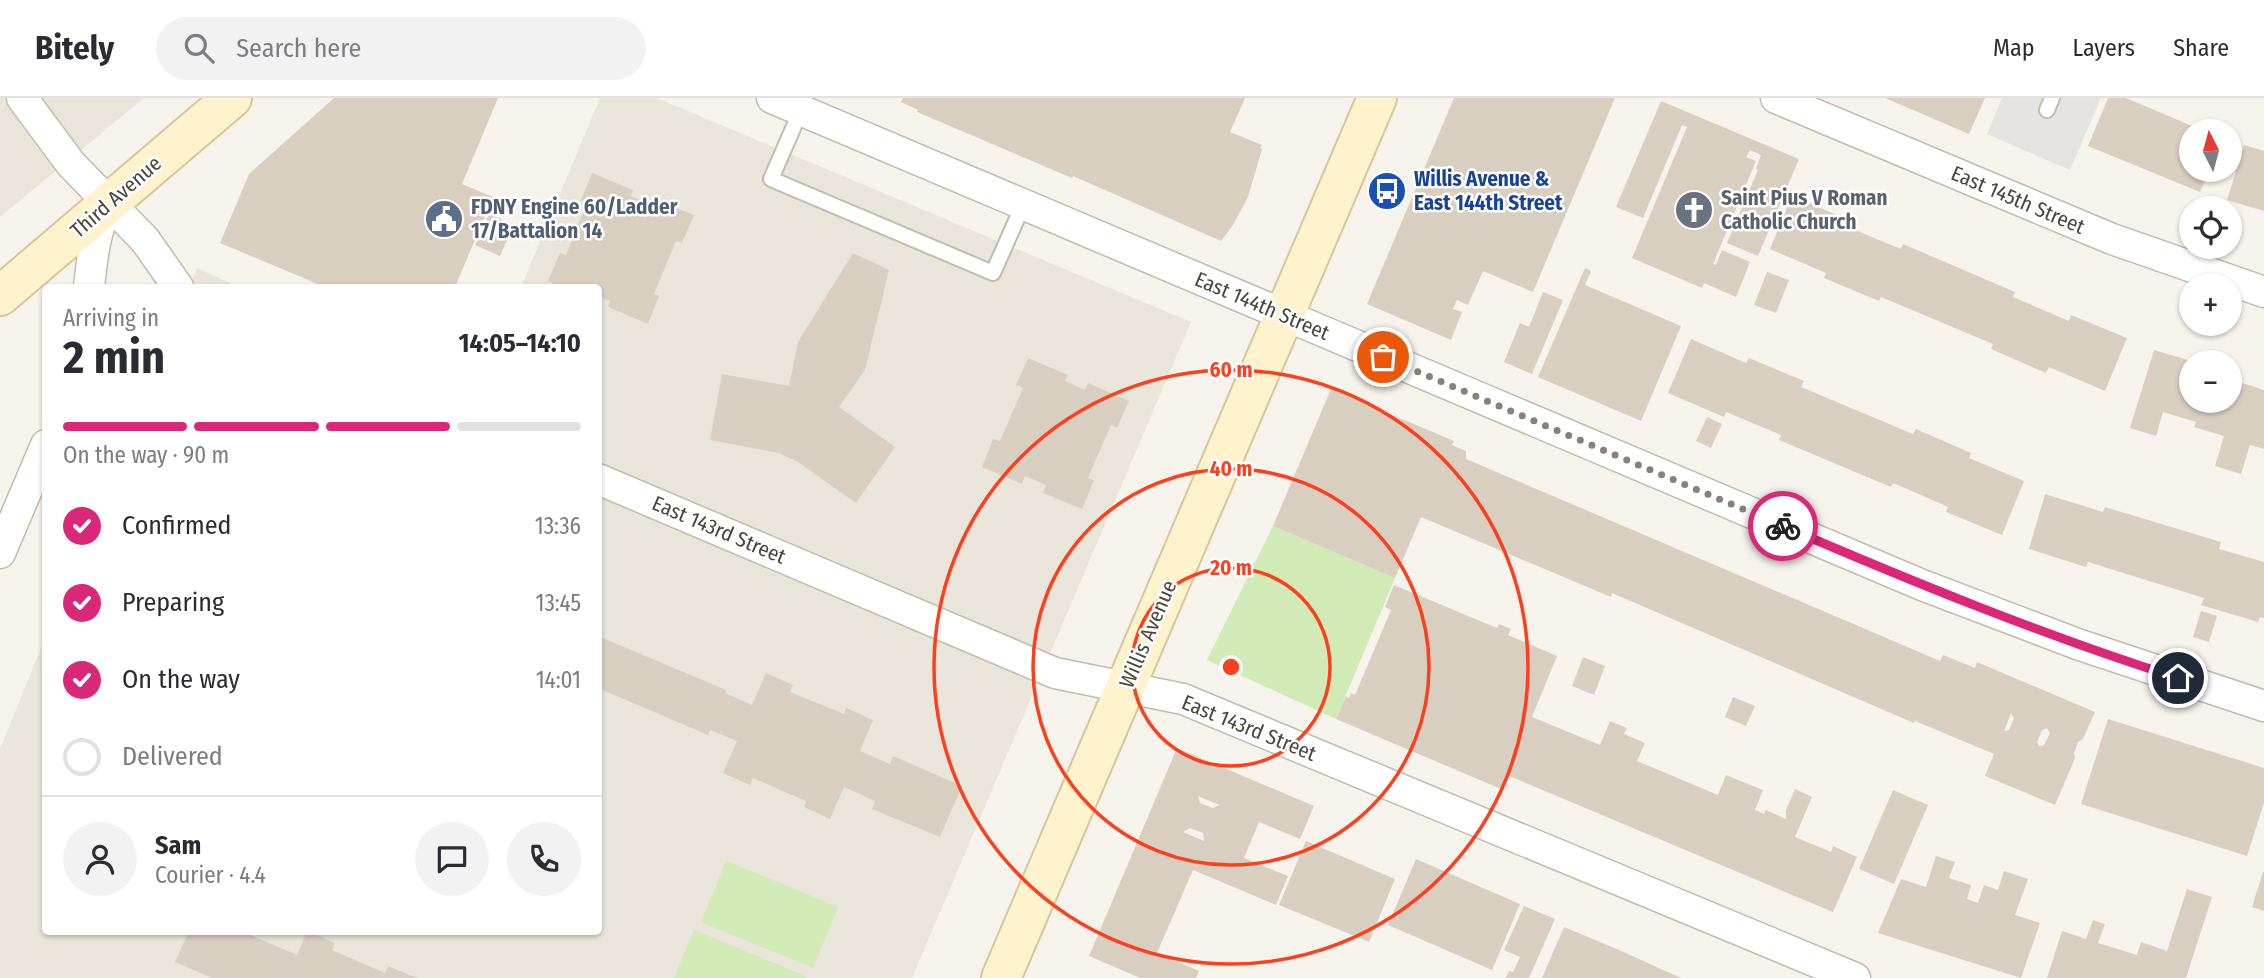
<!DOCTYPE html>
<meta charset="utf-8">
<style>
body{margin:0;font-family:"Fira Sans Condensed",sans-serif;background:#f2f2f3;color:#2b2b33;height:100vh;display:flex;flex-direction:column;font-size:26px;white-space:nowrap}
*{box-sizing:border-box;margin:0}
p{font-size:23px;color:#7c7c81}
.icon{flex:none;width:38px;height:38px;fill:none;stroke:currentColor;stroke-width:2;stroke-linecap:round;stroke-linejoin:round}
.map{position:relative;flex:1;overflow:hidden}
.side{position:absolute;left:42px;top:186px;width:560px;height:651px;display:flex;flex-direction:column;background:#fff;border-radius:7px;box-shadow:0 2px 5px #0004}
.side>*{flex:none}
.needle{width:46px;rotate:354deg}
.fabs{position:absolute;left:2179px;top:21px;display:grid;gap:14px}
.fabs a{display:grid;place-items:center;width:63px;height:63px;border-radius:50%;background:#fff;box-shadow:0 2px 5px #0004;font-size:35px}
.pin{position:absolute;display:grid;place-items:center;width:60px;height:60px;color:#fff;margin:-30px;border:4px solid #fff;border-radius:50%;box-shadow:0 2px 7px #0007}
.courier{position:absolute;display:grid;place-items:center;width:70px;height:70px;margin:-35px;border:5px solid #db2777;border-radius:50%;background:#fff;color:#222;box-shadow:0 2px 9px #0007}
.summary em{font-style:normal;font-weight:700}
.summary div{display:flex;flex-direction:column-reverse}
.summary{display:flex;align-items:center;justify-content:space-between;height:119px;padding:0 21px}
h1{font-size:46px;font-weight:700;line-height:52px}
.bar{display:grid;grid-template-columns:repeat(4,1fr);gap:10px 7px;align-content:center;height:84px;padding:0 21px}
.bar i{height:9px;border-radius:5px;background:#e1e1e2}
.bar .active{background:#db2777}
.bar p{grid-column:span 4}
.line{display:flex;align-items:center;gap:18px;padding:0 21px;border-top:2px solid #e1e1e2}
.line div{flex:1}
.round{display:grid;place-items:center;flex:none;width:74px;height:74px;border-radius:37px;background:#f2f2f3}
ol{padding:0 21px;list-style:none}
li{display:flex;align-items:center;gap:21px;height:77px}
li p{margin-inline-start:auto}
li .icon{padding:7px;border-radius:50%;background:#db2777;color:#fff;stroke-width:4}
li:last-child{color:#7c7c81}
li i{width:38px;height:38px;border:4px solid #e1e1e2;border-radius:50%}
header{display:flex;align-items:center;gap:42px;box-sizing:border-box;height:98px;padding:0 35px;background:#fff;border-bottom:2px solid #e1e1e2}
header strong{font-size:33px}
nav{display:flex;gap:38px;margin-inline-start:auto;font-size:24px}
.search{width:490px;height:63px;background:#f2f2f3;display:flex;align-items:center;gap:18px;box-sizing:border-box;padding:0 24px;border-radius:38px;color:#7c7c81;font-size:26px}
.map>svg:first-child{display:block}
</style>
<header>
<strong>Bitely</strong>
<div class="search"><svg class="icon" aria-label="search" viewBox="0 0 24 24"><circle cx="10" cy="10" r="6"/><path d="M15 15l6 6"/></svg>Search here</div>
<nav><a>Map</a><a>Layers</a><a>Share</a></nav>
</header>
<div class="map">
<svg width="2264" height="880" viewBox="0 0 2264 880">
<rect width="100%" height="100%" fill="#f6f3ec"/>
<path fill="#eae5da" d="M0 0H144L0 119Z
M600 0H657L1191 224 912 880H0V651L45 540 46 833H598V189H521Z
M197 170 239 189H189Z"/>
<path fill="#d2eab5" d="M1273 428 1395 480 1336 621 1207 562Z
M726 763 838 809 813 870 701 824Z
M694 832 806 878V880H674Z"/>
<path fill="#e5e3e0" d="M2002 0H2101L2070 72 1987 36Z"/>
<path fill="#d8cfc1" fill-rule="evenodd" d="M334 0H498L462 86 493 99 455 189H325L220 145 249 76Z
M903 0H1245L1230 34 1262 47 1260 50 1262 51 1248 99 1233 127 1221 143 1073 78 1072 80 917 14 918 12 901 4Z
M1454 0H1615L1533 194 1483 173 1468 207 1457 202 1453 211 1462 214 1451 242 1367 206Z
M1885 0H1985L1969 36Z
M2108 0H2126L2204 33H2191V72H2210L2200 94 2088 48Z
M1661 3 1799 61 1758 158 1727 145 1758 72 1756 71 1761 57 1750 52 1746 59 1756 63 1713 166 1716 167 1722 152 1750 164 1736 199 1704 185 1702 190 1632 160 1687 29 1682 27 1643 120 1616 109Z
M2244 47 2264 53V113L2227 102Z
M592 75 633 92 631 98 651 107 654 101 694 117 682 145 676 143 654 196 659 198 648 226 608 209 610 203 598 198V189H561L548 183 560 155 566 157 587 105 581 102Z
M1792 98 1849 122 1846 128 1874 140 1901 151 1903 146 2015 194 2013 199 2069 223 2071 217 2127 240 2105 293 2049 269 2046 275 1991 251 1993 246 1881 199 1879 203 1824 180 1826 175 1770 151Z
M489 116 514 127 500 158 475 147Z
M853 155 889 172 865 272 839 309 895 349 856 405 798 364 779 355 710 342 722 276 789 288 798 244Z
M1585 170 1591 173 1585 187 1681 228 1641 323 1538 279Z
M1767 174 1789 182 1776 215 1754 207Z
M1543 194 1563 202 1532 276 1504 264 1520 225 1529 229Z
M1691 241 1746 265 1749 260 1804 283 1801 289 1913 336 1916 331 1971 355 1969 360 2024 383 2002 437 1946 414 1948 409 1921 397 1893 385 1891 389 1779 342 1781 337 1726 314 1724 319 1668 295Z
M2154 252 2191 263V303H2230V281L2264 292V351L2250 347 2241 376 2215 368 2224 338 2194 329 2196 324 2163 314 2156 338 2130 330Z
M1028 260 1068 277 1065 283 1085 292 1088 285 1129 303 1117 330 1111 327 1088 380 1094 382 1082 411 1043 395 1046 387 1025 378 1022 386 982 369 993 341 1000 343 1023 290 1016 287Z
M1331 291 1454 343 1452 347 1466 353V361L1870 533 1940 563 1943 557 1975 570 1977 564 2095 614 2083 641 2078 644 2074 655 2075 660 2055 707 1985 678 1994 656 1915 623 1914 625 1612 495 1611 499 1421 419 1395 480 1273 428ZM2011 615 2014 620 2009 632 2004 633ZM2047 630 2050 635 2044 647 2039 648 2037 644 2042 632Z
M1707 319 1722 326 1711 350 1696 343Z
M2045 396 2103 414 2105 409 2221 444 2219 451 2264 464V520L2260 519 2258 524 2201 507 2204 500 2088 464 2086 469 2029 451Z
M1394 487 1497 530 1499 526 1511 531 1508 537 1557 558 1532 619 1600 647 1610 623 1627 630 1624 636 1645 645 1637 663 1718 697 1726 677 1763 692 1755 712 1764 716 1766 712 1786 721V712L1795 691 1812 699 1795 739 1831 754 1833 748 1857 759 1833 814 1507 677 1501 691 1336 621 1346 598 1349 600 1351 595 1355 597 1391 512 1385 509Z
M2201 513 2217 518 2209 544 2193 539Z
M598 538 726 592 725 595 752 607 766 575 793 587 790 594 844 616 846 610 873 622 860 653 890 666 893 658 962 688 940 739 872 711 875 703 844 689 830 721 804 709 806 703 753 680 750 687 723 675 737 643 710 632 708 637 598 590Z
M1583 559 1605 568 1594 597 1572 588Z
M1733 599 1755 608 1746 628 1725 619Z
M2108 621 2264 670V705L2247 758 2081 706Z
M1177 650 1314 708 1300 741 1259 724 1244 760 1288 778 1276 807 1193 772 1157 855 1199 873 1196 880H1140L1089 858ZM1198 698 1219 707 1213 710 1200 705ZM1190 730 1203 735 1204 743 1183 734Z
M1893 692 1928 707 1894 786 1859 771Z
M1306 743 1395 781 1369 844 1279 807Z
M1936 758 1955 764 1949 780 1971 787 1967 801 1978 805 1984 787 1998 792 2004 773 2028 781 2015 817 2040 825 2021 880 1878 835 1901 781 1926 789Z
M1416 761 1520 806 1492 872 1388 827Z
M2263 774H2264V813L2252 809Z
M2187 791 2212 799 2186 880H2047L2062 833 2086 841 2093 822 2105 826 2098 845 2137 857 2141 844 2167 853Z
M1524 808 1555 821 1529 880H1506L1509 873 1513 874 1520 859 1504 852Z
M1564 829 1619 852 1681 880H1542Z
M189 833H241L297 857 307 833 335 845 332 852 385 875 388 868 417 880H212L175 864Z"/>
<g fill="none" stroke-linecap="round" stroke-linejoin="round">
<defs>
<path id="lane" d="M801 12 771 81 993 175 1023 107
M2047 12 2052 0"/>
<path id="street" d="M22 0 71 66 145 142 178 189
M772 0 1922 487 2080 547 2264 608
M1776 0 2112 141 2264 194
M89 189C93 154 94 138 108 105
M598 381 1055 575 1183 601 1855 880
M0 455 46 347"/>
<path id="secondary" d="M0 198 232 0
M1001 880 1377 0"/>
</defs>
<use href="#lane" stroke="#c2bbae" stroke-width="18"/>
<use href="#street" stroke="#c2bbae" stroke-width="33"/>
<use href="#secondary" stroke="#d6c79b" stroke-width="42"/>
<use href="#lane" stroke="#fff" stroke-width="14"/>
<use href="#street" stroke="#fff" stroke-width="30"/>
<use href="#secondary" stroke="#fff3cd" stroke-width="38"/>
</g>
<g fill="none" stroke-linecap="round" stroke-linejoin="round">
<path stroke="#878178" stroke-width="7" stroke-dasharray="0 12.6" d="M1383 259 1783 428"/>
<path stroke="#db2777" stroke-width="9" d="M1783 428C1913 484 2043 537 2178 580"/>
</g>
<g fill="none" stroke="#fc3f1d" stroke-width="3.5">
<circle cx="1231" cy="569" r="99"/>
<circle cx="1231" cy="569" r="198"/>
<circle cx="1231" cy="569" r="297"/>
</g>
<defs>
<symbol id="bus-disc" viewBox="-11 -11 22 22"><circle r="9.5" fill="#1a4fb4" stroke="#fff"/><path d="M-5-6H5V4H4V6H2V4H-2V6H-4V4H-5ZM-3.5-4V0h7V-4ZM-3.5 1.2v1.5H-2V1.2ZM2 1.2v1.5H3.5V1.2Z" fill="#fff"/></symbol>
<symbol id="church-disc" viewBox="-11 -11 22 22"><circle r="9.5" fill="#6b7280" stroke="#fff"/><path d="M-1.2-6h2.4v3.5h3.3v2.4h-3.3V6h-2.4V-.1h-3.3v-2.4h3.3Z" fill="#fff"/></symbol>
<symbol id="civic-disc" viewBox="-11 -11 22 22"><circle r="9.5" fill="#5c6f8a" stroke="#fff"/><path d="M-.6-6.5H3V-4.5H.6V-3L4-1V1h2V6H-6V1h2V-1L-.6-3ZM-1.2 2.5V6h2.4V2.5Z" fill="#fff"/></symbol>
</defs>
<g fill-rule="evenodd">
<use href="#bus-disc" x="1365" y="71" width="44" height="44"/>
<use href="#church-disc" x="1672" y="90" width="44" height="44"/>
<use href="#civic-disc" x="422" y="99" width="44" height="44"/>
</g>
<g text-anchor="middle" stroke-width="5" stroke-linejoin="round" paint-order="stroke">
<g font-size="21" font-weight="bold" fill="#164399" stroke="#fff" text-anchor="start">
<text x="1414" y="88">Willis Avenue &amp;<tspan x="1414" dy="24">East 144th Street</tspan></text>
</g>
<g font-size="21" fill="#4b4439" stroke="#fff">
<text transform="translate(116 99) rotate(-41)" y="7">Third Avenue</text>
<text transform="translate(2018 102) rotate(23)" y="7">East 145th Street</text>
<text transform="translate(1262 208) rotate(23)" y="7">East 144th Street</text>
<text transform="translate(719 432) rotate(23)" y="7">East 143rd Street</text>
<text transform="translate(1148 536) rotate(-67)" y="7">Willis Avenue</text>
<text transform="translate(1249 630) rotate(22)" y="7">East 143rd Street</text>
</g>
<g font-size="21" font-weight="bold" fill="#5b616d" stroke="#fff" text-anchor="start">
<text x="1721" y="107">Saint Pius V Roman<tspan x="1721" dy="24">Catholic Church</tspan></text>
</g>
<g font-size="21" font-weight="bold" fill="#4e5e75" stroke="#fff" text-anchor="start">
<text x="471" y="116">FDNY Engine 60/Ladder<tspan x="471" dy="24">17/Battalion 14</tspan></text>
</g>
</g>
<circle cx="1231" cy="569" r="10" fill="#fc3f1d" stroke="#fff" stroke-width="3.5"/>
<g font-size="21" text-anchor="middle" font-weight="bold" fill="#fc3f1d" stroke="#fff" stroke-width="5" stroke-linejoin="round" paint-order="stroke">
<text x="1231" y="279">60 m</text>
<text x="1231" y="378">40 m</text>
<text x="1231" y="477">20 m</text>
</g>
</svg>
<div class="fabs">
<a><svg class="needle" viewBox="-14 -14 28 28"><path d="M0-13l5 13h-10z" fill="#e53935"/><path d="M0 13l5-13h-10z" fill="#7c7c81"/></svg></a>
<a><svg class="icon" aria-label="locate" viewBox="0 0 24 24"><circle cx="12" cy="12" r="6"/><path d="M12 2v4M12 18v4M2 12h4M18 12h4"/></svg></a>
<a>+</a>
<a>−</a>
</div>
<div class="pin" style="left:1383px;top:259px;background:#ea580c"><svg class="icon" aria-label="bag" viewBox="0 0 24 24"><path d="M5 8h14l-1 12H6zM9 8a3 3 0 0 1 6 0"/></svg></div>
<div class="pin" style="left:2178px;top:580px;background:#1f2937"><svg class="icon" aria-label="home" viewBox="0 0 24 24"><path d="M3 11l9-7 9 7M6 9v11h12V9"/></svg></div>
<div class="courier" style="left:1783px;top:428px"><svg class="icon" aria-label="bike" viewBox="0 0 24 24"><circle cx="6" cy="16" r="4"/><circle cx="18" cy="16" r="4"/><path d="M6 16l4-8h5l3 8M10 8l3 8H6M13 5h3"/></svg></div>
<section class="side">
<div class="summary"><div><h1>2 min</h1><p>Arriving in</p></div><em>14:05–14:10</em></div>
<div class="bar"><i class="active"></i><i class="active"></i><i class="active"></i><i></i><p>On the way · 90 m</p></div>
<ol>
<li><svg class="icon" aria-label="check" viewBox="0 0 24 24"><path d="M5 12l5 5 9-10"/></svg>Confirmed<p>13:36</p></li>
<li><svg class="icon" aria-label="check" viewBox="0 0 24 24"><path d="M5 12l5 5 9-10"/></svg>Preparing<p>13:45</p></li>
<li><svg class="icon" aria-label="check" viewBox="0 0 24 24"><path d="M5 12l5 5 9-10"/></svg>On the way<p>14:01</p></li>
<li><i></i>Delivered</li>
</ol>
<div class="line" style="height:126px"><a class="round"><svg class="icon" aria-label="person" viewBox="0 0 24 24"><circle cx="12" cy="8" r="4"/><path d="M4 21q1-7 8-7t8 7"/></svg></a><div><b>Sam</b><p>Courier · 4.4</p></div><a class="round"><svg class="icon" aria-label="chat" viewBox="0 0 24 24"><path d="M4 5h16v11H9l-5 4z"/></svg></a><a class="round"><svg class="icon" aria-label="phone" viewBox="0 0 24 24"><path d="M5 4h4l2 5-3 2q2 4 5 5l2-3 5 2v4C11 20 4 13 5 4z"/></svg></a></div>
</section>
</div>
